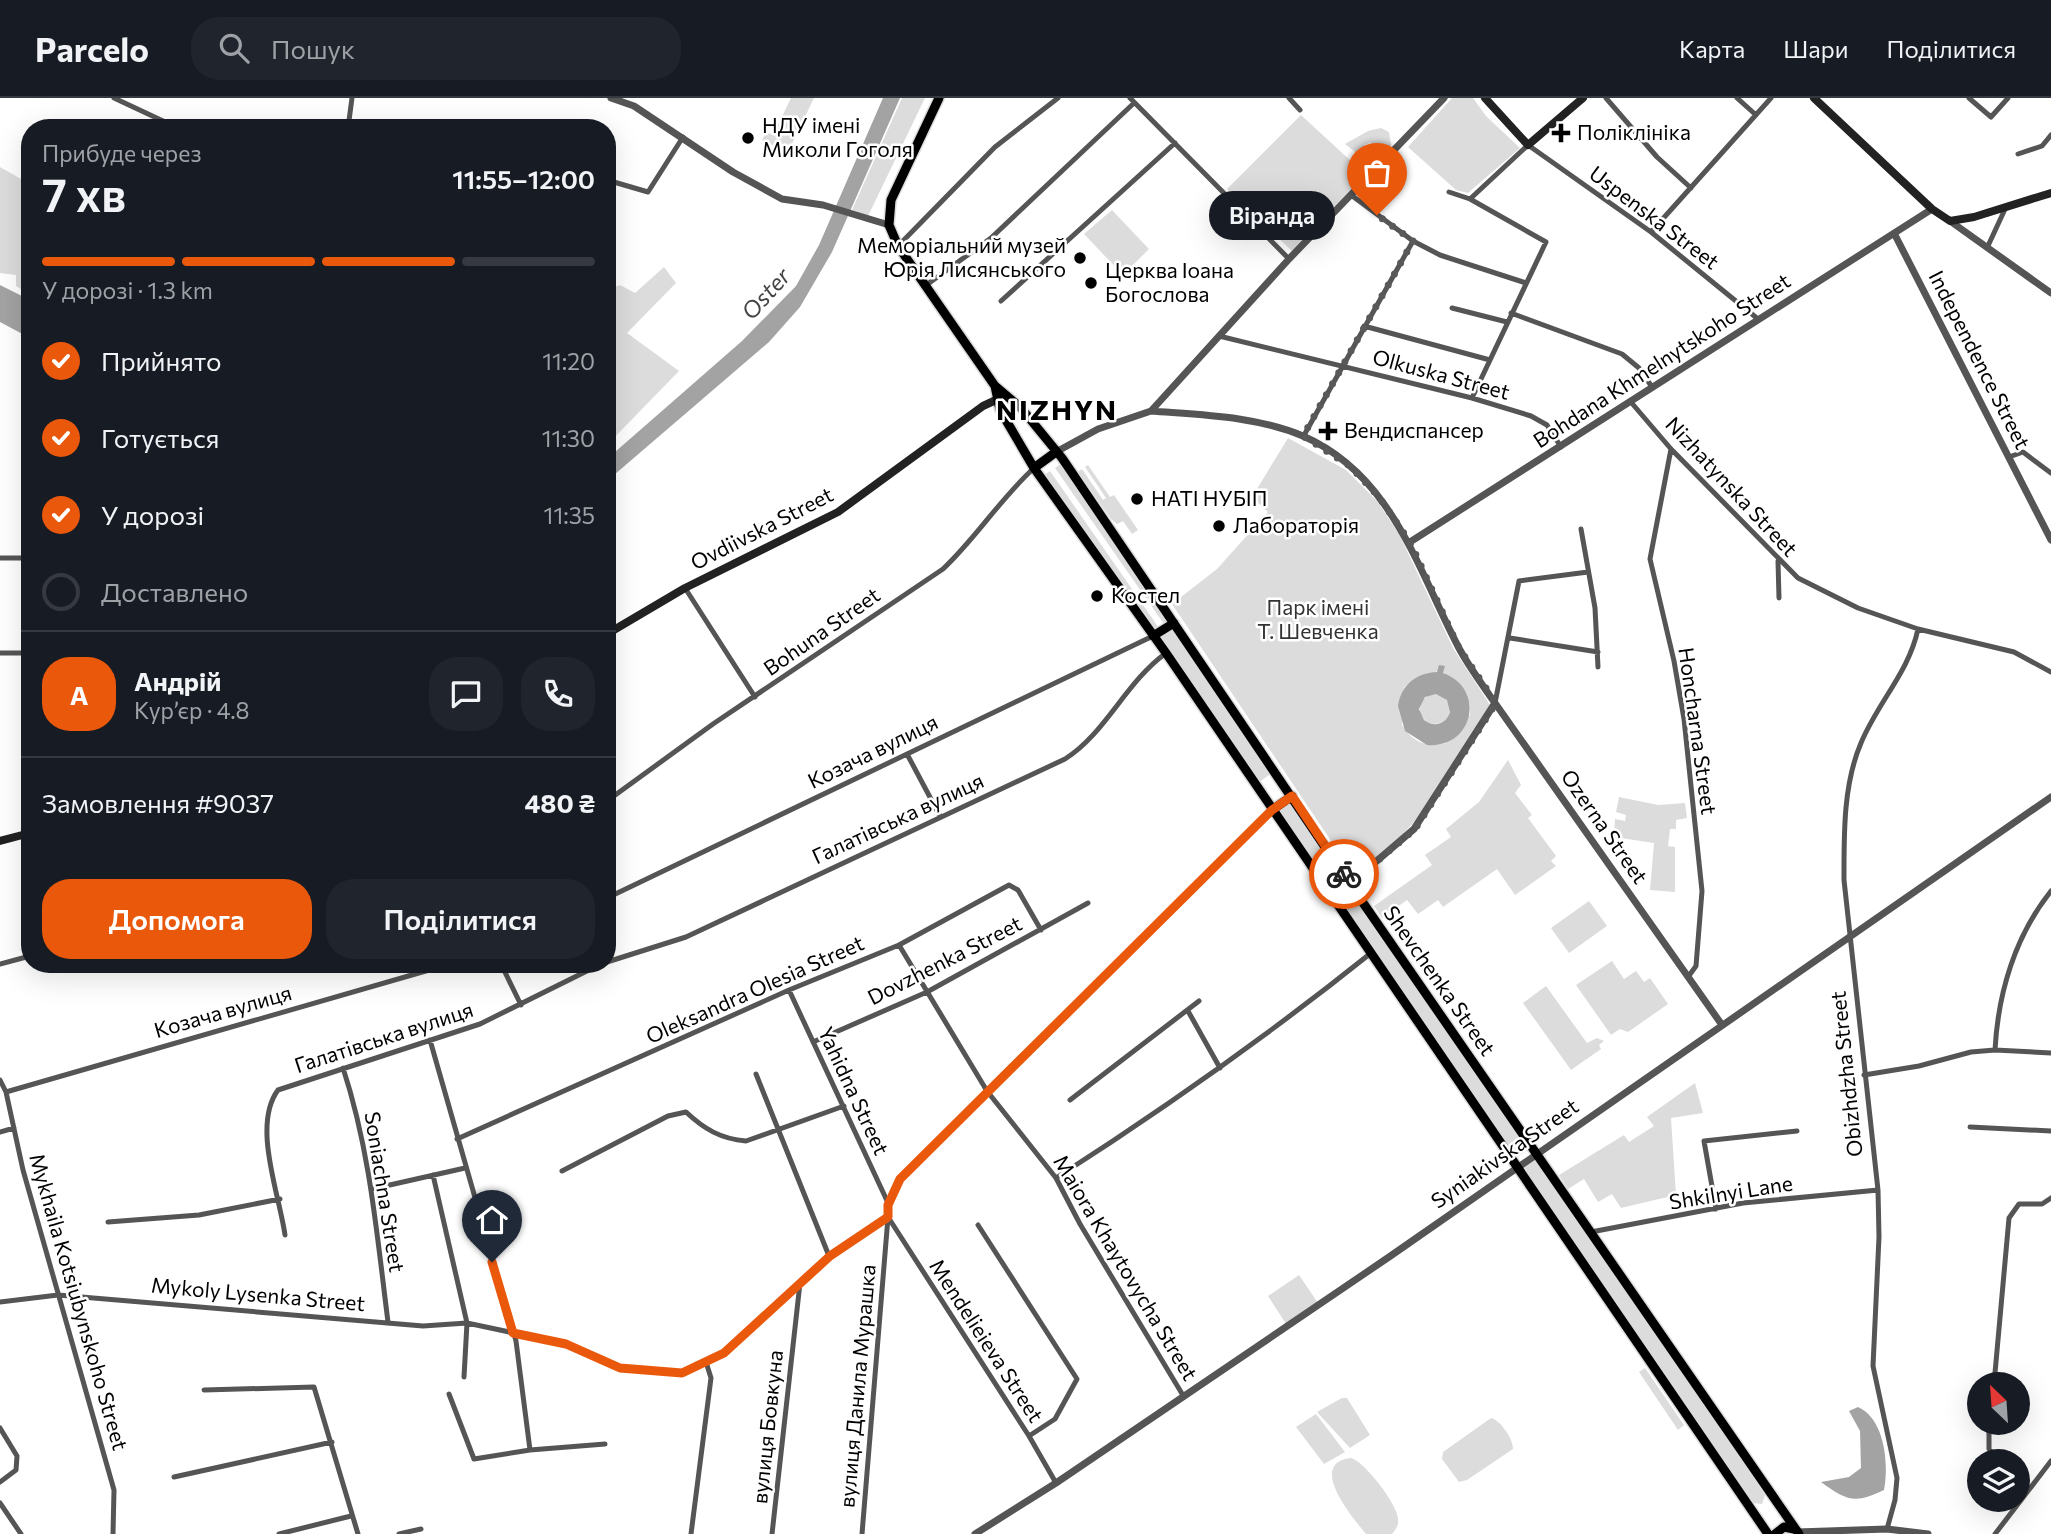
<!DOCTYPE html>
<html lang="uk">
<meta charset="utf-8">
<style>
body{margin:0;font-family:Commissioner,sans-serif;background:#20242c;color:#f1f3f6;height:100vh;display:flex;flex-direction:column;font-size:26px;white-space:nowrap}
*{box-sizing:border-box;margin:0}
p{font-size:23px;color:#9ea1a6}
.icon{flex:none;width:38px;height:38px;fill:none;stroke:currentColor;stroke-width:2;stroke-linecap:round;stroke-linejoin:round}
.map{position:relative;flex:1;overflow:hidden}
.drawer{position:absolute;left:21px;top:21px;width:595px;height:854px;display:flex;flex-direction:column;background:#171b24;border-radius:28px;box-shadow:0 7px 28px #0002}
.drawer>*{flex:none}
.needle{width:46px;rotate:335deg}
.tools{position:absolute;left:1967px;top:1274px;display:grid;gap:14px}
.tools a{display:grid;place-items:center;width:63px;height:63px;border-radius:50%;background:#171b24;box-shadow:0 7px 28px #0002;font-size:35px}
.pin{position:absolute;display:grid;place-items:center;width:60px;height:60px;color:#fff;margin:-72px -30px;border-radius:50% 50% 50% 0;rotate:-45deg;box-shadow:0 0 7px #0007}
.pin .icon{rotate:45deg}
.courier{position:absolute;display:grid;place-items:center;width:70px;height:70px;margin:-35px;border:5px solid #ea580c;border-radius:50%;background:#fff;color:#222;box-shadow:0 2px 9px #0007}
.bubble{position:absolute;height:49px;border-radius:24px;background:#171b24;box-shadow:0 7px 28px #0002;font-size:23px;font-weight:600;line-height:49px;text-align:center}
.head em{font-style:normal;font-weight:600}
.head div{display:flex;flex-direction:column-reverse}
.head{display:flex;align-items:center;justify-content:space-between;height:119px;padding:0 21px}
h1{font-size:46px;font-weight:600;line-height:52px}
.bar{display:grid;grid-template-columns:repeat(4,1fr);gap:10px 7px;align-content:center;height:84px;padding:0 21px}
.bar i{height:9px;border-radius:5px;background:#363941}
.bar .current{background:#ea580c}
.bar p{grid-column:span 4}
.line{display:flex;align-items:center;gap:18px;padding:0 21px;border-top:2px solid #363941}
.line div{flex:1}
.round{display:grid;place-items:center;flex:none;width:74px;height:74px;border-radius:28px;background:#20242c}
ol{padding:0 21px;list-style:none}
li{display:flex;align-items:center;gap:21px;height:77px}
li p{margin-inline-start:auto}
li .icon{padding:7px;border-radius:50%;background:#ea580c;color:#fff;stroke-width:4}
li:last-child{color:#9ea1a6}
li i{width:38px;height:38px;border:4px solid #363941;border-radius:50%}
.button{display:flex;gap:14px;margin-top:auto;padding:14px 21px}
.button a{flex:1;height:80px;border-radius:28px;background:#ea580c;color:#fff;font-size:28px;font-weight:600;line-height:80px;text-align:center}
.button a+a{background:#20242c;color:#f1f3f6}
header{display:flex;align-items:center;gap:42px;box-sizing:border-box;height:98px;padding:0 35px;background:#171b24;border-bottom:2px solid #363941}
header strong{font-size:33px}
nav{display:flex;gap:38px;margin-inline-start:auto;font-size:24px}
.search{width:490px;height:63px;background:#20242c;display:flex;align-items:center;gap:18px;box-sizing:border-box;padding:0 24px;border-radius:28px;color:#9ea1a6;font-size:26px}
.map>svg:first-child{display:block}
</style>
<header>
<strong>Parcelo</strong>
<div class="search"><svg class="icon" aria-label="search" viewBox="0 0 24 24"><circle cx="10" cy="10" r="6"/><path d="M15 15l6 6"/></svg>Пошук</div>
<nav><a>Карта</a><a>Шари</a><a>Поділитися</a></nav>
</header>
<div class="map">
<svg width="2051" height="1436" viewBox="0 0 2051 1436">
<rect width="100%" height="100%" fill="#fff"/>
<path fill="#dcdcdc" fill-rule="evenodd" d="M791 0H814L788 54 762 42 766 34 773 37Z
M902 0H925L868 118 852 112Z
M1452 0H1473L1486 18 1520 50 1468 95 1456 92 1408 49Z
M1301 17 1365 76 1292 153 1227 91Z
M1381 30 1389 34 1391 47 1377 59 1371 44 1364 47 1365 52 1359 57 1345 46 1368 33Z
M0 69 30 86V190L24 193 16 188V177L0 175Z
M1112 112 1149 151 1123 177 1084 136Z
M664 169 676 185 627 235 679 273 607 347V192L620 187 635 195Z
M1288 340 1346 372 1377 403 1399 436 1453 550 1490 607C1461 654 1434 708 1393 746 1381 757 1367 767 1354 777L1172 506 1217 471 1268 414 1252 399ZM1444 569 1443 575C1460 581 1472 599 1470 617L1446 645C1427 650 1412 644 1402 627L1404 590C1416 576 1431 579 1444 569Z
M1061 366 1169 523 1164 526 1055 370Z
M1088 367 1110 399 1114 397 1138 432 1132 436 1123 423 1117 426 1111 421 1078 374 1082 371 1103 402 1106 400 1085 369Z
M1050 373 1159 530 1153 534 1044 377Z
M1174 531 1273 674 1258 685 1159 541Z
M1420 611a15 15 0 1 1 30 0a15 15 0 1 1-30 0Z
M1508 662 1521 687 1515 695 1532 717 1528 720 1556 758 1551 763 1556 768 1515 797 1497 771 1443 809 1438 802 1418 816 1407 802 1382 820 1374 808 1432 767 1425 757 1451 739 1446 731 1479 704Z
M1619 699 1658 707 1685 705 1687 720 1676 722V731H1670L1668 748 1675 749V794L1650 792 1654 745 1614 739 1615 721 1625 723 1626 717 1616 714Z
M1291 703 1530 1051 1516 1060 1277 713Z
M1589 803 1607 828 1569 855 1551 830Z
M1612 863 1624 881 1636 873 1644 884 1650 880 1668 906 1628 934 1620 931 1611 937 1576 887Z
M1546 888 1587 945 1597 940 1604 943 1599 947 1601 951 1571 972 1523 905Z
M1695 985 1703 1015 1671 1020 1676 1097 1621 1110 1612 1096 1598 1104 1584 1081 1568 1091 1559 1077 1624 1037 1629 1044 1654 1028 1647 1019Z
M1536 1061 1765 1397 1762 1406 1752 1405 1523 1070Z
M1299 1177 1318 1205 1286 1226 1268 1198Z
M1645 1270 1684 1327 1678 1332 1639 1274Z
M1342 1300H1347L1370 1337 1350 1350 1317 1314Z
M1316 1316 1345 1354 1324 1366 1296 1329Z
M1491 1320C1500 1322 1513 1340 1513 1351L1467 1382 1459 1384 1442 1361 1443 1354Z
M1351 1360C1364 1363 1398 1407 1398 1421 1399 1427 1396 1431 1392 1436H1366C1353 1420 1306 1365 1351 1360Z"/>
<path fill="#a3a3a3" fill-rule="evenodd" d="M883 0H900L832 154 800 209 769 244 607 383V361L742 243 796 188 819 147Z
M0 187 30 202V240L0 224Z
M1439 567 1445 568 1443 575C1487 591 1473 651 1427 647L1405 633 1398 608C1401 587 1416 575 1437 574ZM1436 596 1447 602 1450 614C1446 626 1435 630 1424 622L1419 611 1425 599Z
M1858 1309C1885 1321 1889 1366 1884 1392 1855 1406 1847 1403 1821 1384L1849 1379 1861 1370 1860 1333 1849 1313Z"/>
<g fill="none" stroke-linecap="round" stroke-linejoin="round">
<defs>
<path id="primary" d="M939 0 891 102 889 127 898 148 995 288 1021 310 1062 360 1350 786 1799 1436
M995 288 1000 312 1034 370 1166 555 1768 1436
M1034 370 1056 354
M1153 538 1174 525
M1272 712 1292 698
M1775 1436 1784 1429 1794 1431"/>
</defs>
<use href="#primary" stroke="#dbdbdb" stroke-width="12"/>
<path stroke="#555" stroke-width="5" d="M114 0 178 30
M1130 0 1289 161
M1289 0 1300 12
M1606 0 1657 59 1691 90
M1737 0 1756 17
M1969 0 1991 19 2008 0
M348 30 352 0
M2018 56 2042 48 2051 37
M607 82 648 94 683 39
M1449 94 1470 101 1546 144 1472 300
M1351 97 1413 143 1440 157 1526 185
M1470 101 1528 47 1651 134 1758 221
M1651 134 1771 0
M898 148 995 49 1058 0
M1987 150 2006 109
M925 188 991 140 1134 5
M1001 203 1175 45
M1452 210 1507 224
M1511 215 1622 256 1639 270 1652 289
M1364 228 1490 262
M1219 238 1472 300 1531 318 1547 327 1561 349
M1630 303 1671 351 1798 480 1858 510 1918 531 2014 554 2051 574
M1303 339 1413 143
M1671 351 1650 461 1674 563 1684 621 1702 793 1696 868 1688 879
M2009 359 2023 354 2051 375
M1581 431 1595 510 1598 569
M0 460H30
M1778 463 1779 500
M685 490 755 599
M1510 540 1598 554
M0 555H30
M1495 605 1519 483 1588 474
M907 656 940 718
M607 703 713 626 943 471C976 440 1000 401 1034 370
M607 800 1153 538
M899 847 987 993 1056 1080 1080 1126 1184 1299
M607 864 686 839 1065 661C1106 635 1125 585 1166 555
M0 866 30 858
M501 866 521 907
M789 892 889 1107
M1188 913 1220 970
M430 942 516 1243 530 1352
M813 944 927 894 1088 805
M1995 952C1998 895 2015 838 2051 793
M343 970C370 1052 377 1138 388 1224
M756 976 829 1158
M1864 977 1919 968 1971 954 1995 952 2051 955
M0 982 6 994 23 1072 114 1392 113 1436
M6 994 450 866
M1070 1002 1199 903
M1970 1029 2051 1033
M0 1034 14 1030
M457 1041 789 892 899 847 1009 787 1018 792 1041 832
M562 1073 668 1018 686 1014C704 1031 721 1041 746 1043L844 1008
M433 1077 467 1225 464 1279
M1056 1080C1165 1010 1270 936 1371 855
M372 1091 465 1070
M1716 1111 1704 1043 1797 1033
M108 1124 199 1117 280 1101
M978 1127 1077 1281 1055 1321 1029 1338
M1591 1134 1743 1105 1878 1092
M285 1137C279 1095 252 1027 278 992L480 926 601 866
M0 1204 58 1197 423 1228 467 1225 566 1246 620 1271 682 1275 725 1255 829 1158 888 1119 1029 1338 1056 1385
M1994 1286 2009 1120 2019 1106H2042L2051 1100
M204 1292 314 1289 358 1436
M449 1296 474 1361 530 1352 605 1346
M1989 1325V1351L1999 1363
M0 1330 17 1358 16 1372 0 1384
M174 1379 332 1344
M2018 1384 2027 1394
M0 1405 21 1436
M1887 1431 1895 1402 1897 1380 1873 1268 1879 1139 1878 1092 1844 782C1844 737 1843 687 1861 645 1878 604 1909 574 1918 531
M279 1436 351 1418
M399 1436 421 1431
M691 1436 711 1280 706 1264
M772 1436 800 1185
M862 1436 889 1107 900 1081 1272 712
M1995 1436 2051 1363"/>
<path stroke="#555" stroke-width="7" d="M611 0 634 8 733 74 782 101 823 107 889 127
M1950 123 2051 195
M1894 135 2051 442
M1151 313C1202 317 1255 318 1303 338 1393 377 1418 473 1460 552 1470 570 1483 588 1495 605L1414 731 1350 786
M1056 354 1098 331 1151 313 1289 161 1444 0
M1410 444 1932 111
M1495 605 1722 927
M1797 1434 1887 1431 1928 1436
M975 1436 1056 1385 1389 1159 2051 699"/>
<path stroke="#222" stroke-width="8" d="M1485 0 1528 47 1583 0
M1814 0 1932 111 1950 123 1974 119 2051 95
M607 536 685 490 838 414 983 308 996 302
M0 743 30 735"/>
<use href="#primary" stroke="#000" stroke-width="9"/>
</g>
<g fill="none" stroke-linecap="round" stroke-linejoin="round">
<path stroke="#595959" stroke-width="7" stroke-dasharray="0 12.6" d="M1344 776 1350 786 1415 731 1496 605 1459 550 1410 444 1379 399 1350 368 1303 338 1413 143 1377 117"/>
<path stroke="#ea580c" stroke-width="9" d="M492 1164 513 1235 566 1246 620 1270 682 1275 724 1255 830 1158 888 1119V1107L900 1081 1272 712 1292 698 1344 776"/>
</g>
<g fill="#000" stroke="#fff" stroke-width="2.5">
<path d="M1557.5 24.5h7v7h7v7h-7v7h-7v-7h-7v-7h7z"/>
<circle cx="748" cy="40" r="7"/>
<circle cx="1080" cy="160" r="7"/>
<circle cx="1091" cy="185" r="7"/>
<path d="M1324.5 322.5h7v7h7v7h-7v7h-7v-7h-7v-7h7z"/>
<circle cx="1137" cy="401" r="7"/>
<circle cx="1219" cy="428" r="7"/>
<circle cx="1097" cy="498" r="7"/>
</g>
<g text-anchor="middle" stroke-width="5" stroke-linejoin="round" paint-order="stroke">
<g font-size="21" fill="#000" stroke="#fff" text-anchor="start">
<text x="762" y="35">НДУ імені<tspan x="762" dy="24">Миколи Гоголя</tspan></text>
<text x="1577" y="42">Поліклініка</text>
<text x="1066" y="155" text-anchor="end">Меморіальний музей<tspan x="1066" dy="24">Юрія Лисянського</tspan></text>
<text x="1105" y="180">Церква Іоана<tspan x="1105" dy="24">Богослова</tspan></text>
<text x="1344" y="340">Вендиспансер</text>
<text x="1151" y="408">НАТІ НУБІП</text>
<text x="1233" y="435">Лабораторія</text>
<text x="1111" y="505">Костел</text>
</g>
<g font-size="21" fill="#000" stroke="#fff">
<text transform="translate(1654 120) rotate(37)" y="7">Uspenska Street</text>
<text transform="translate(1979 262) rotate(63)" y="7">Independence Street</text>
<text transform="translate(1662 263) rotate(-33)" y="7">Bohdana Khmelnytskoho Street</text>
<text transform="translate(1441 277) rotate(15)" y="7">Olkuska Street</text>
<text transform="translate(1731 389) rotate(47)" y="7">Nizhatynska Street</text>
<text transform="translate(762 431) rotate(-27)" y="7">Ovdiivska Street</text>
<text transform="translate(822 534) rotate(-35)" y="7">Bohuna Street</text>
<text transform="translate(1697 633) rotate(82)" y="7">Honcharna Street</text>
<text transform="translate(873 654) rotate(-26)" y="7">Козача вулиця</text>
<text transform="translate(898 721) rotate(-25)" y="7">Галатівська вулиця</text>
<text transform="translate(1604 729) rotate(55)" y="7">Ozerna Street</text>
<text transform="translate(945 863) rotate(-27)" y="7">Dovzhenka Street</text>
<text transform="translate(1439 883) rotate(55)" y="7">Shevchenka Street</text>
<text transform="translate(755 892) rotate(-24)" y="7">Oleksandra Olesia Street</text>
<text transform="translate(223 914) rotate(-16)" y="7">Козача вулиця</text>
<text transform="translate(384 940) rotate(-18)" y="7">Галатівська вулиця</text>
<text transform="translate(1847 976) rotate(-96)" y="7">Obizhdzha Street</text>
<text transform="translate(853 993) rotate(65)" y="7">Yahidna Street</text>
<text transform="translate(1505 1056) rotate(-35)" y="7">Syniakivska Street</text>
<text transform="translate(384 1094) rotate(81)" y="7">Soniachna Street</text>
<text transform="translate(1731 1095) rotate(-9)" y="7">Shkilnyi Lane</text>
<text transform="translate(1125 1170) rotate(59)" y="7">Maiora Khaytovycha Street</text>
<text transform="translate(258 1197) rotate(5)" y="7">Mykoly Lysenka Street</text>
<text transform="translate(78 1204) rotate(74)" y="7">Mykhaila Kotsiubynskoho Street</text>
<text transform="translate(986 1243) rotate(57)" y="7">Mendelieieva Street</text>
<text transform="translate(858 1288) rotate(-85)" y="7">вулиця Данила Мурашка</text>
<text transform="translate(768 1329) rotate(-84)" y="7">вулиця Бовкуна</text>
</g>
<g font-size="21" fill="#333" stroke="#fff">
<text x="1318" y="517">Парк імені<tspan x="1318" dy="24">Т. Шевченка</tspan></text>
</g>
<g font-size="23" font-style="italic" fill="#444" stroke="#fff">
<text transform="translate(766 196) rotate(-48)" y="8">Oster</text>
</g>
<g font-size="28" font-weight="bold" letter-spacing="2" fill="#000" stroke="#fff">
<text x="1057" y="322">NIZHYN</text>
</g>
</g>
</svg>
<div class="tools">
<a><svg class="needle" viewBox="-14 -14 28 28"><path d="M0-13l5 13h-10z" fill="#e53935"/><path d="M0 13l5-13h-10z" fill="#9ea1a6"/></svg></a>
<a><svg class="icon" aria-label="layers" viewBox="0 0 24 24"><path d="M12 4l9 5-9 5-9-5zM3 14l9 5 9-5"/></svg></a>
</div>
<div class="pin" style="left:1377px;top:117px;background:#ea580c"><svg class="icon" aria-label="bag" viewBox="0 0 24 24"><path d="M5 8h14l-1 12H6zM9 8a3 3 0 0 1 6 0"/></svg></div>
<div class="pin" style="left:492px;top:1164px;background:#1f2937"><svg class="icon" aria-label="home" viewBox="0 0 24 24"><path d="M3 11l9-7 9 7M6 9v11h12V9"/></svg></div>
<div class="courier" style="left:1344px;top:776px"><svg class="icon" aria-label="bike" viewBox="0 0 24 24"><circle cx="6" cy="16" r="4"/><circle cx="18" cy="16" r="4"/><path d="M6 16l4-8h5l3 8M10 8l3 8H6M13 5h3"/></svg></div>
<div class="bubble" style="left:1209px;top:93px;width:126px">Віранда</div>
<section class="drawer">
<div class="head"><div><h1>7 хв</h1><p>Прибуде через</p></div><em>11:55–12:00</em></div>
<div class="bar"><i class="current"></i><i class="current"></i><i class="current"></i><i></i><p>У дорозі · 1.3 km</p></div>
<ol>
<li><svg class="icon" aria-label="check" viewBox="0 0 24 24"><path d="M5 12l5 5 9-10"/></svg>Прийнято<p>11:20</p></li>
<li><svg class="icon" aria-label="check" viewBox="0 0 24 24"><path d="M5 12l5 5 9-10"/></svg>Готується<p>11:30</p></li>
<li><svg class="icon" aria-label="check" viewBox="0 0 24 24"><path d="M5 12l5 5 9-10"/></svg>У дорозі<p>11:35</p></li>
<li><i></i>Доставлено</li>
</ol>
<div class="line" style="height:126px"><b class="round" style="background:#ea580c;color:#fff">А</b><div><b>Андрій</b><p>Кур’єр · 4.8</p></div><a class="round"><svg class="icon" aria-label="chat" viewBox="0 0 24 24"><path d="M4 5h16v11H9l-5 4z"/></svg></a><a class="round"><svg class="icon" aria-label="phone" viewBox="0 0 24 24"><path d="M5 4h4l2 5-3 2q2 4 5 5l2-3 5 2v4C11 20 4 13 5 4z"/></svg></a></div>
<div class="line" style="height:91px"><div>Замовлення #9037</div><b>480 ₴</b></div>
<div class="button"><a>Допомога</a><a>Поділитися</a></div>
</section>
</div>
